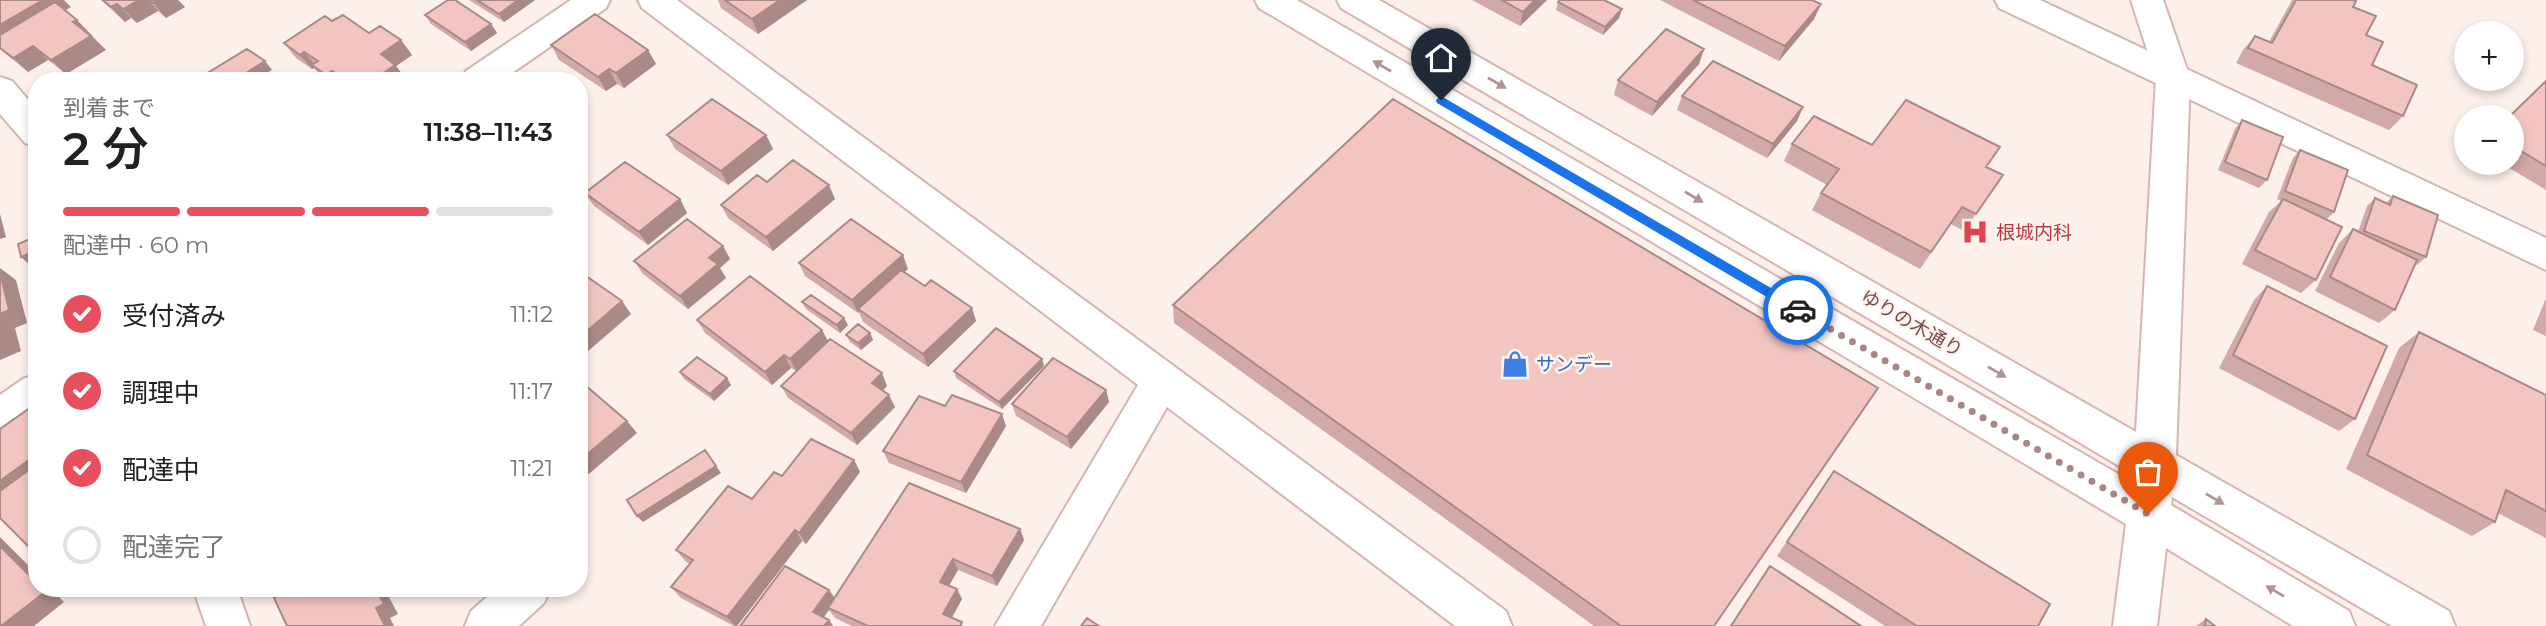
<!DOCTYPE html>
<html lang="ja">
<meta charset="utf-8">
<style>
body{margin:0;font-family:Montserrat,"Noto Sans JP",sans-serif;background:#f6f6f6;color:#202124;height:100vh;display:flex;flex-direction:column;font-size:26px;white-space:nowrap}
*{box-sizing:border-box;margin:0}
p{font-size:23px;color:#757577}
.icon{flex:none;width:38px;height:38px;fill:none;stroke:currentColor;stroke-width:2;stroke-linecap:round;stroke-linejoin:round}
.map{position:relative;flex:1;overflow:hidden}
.panel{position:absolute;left:28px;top:72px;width:560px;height:525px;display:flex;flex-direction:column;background:#fff;border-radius:28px;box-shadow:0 4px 10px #0003}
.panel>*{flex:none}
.controls{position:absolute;left:2454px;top:21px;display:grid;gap:14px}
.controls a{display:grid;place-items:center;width:70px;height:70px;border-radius:50%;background:#fff;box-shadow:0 4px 10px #0003;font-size:35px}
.pin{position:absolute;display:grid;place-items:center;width:60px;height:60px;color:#fff;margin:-72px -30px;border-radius:50% 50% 50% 0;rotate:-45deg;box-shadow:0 0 7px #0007}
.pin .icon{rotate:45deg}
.courier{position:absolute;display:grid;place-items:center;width:70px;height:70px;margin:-35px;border:5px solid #1a73e8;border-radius:50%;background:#fff;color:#222;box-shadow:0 2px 9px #0007}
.head em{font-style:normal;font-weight:600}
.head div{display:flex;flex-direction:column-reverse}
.head{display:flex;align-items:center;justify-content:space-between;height:119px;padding:0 35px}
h1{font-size:46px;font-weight:600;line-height:52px}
.bar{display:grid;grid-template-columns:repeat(4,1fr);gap:10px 7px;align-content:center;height:84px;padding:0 35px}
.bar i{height:9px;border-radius:5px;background:#e0e0e0}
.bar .current{background:#e74f5d}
.bar p{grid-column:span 4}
ol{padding:0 35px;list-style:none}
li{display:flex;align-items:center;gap:21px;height:77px}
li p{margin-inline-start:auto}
li .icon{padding:7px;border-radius:50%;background:#e74f5d;color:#fff;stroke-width:4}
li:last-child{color:#757577}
li i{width:38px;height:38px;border:4px solid #e0e0e0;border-radius:50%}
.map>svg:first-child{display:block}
</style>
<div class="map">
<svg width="2546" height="626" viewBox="0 0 2546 626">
<rect width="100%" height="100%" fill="#fdefea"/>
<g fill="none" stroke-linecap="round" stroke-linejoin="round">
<defs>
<path id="street" d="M571 0H610L606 8 502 80H461L466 71Z
M638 0H677L1506 611 1512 626H1455L1167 407 1041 626H995L1138 385 642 8Z
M1995 0H2040L2546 238V270L1999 8Z
M0 77 12 81 37 110V147L25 143 0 114Z
M37 374V413L14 429 0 435V395L23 379Z
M193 588H237L250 626H206Z
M497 588H551L544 603 519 626H465L471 611Z"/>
<path id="secondary" d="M1255 0H1297L2132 482 2133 474 1341 8 1337 0H1379L2136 432 2156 78 2131 0H2163L2190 78 2176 455 2449 611 2455 626H2392L2172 497 2171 505 2349 611 2355 626H2293L2166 548 2157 626H2113L2126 524 1259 8Z"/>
</defs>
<use href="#street" stroke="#d2b5b1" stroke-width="4"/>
<use href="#secondary" stroke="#d7b6b1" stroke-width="4"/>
<use href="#street" fill="#fff" fill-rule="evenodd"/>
<use href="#secondary" fill="#fff" fill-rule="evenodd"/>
</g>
<path fill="#d1a9a6" d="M0 0 71 7 65 10 77 20 106 50 66 74 48 60 28 72 0 49Z
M101 0H178L185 7 166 18 158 11 137 23 131 18 125 22Z
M469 0H535L504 22Z
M718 0H807L758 34 721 8Z
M1472 0H1547L1520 26Z
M1660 0H1812L1821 4 1814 19 1779 61Z
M2292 0H2353V7L2366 35 2372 65 2403 116 2389 130 2236 63 2243 50 2255 36 2269 42Z
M1558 2 1622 9 1619 18 1603 35 1556 10Z
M425 15 491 24 497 33 471 51 431 24Z
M332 21 369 33 401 40 412 55 396 66 406 79 405 80H325L314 68 312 69 296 58 284 43Z
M551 45 648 50 656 64 624 88 617 84 606 91 559 60Z
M1704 49 1699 64 1652 116 1614 95 1618 80Z
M2546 80V190L2501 163H2511V117H2508Z
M1682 96 1803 107 1797 121 1767 158 1677 110Z
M2242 120 2267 180 2259 188 2218 170 2235 129Z
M667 135H766L773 149 728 185 675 149Z
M1792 144 1872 145 1986 167 2003 175 1964 231 1951 224 1920 269 1812 210 1821 193 1827 185 1784 161Z
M2300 150 2334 212 2326 220 2316 280 2301 293 2242 264 2269 212 2281 201 2277 199 2293 158Z
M767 182 835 199 773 251 728 218 721 205Z
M585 193 680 199 687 213 648 245 594 206Z
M2393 196 2426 257 2417 265 2415 264 2395 310 2379 323 2315 291 2339 243 2353 229 2358 232 2367 206 2375 198 2386 203Z
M723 246 730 259 720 268 726 278 688 309 643 274 634 261Z
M799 263 908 269 904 272 925 286 972 308 976 321 928 367 863 322 859 312 858 313 805 276Z
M2267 286 2355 419 2339 431 2219 368 2254 300Z
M2546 298V336L2533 330Z
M802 302 848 325 840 333 806 309Z
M1173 305 1714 626H1594L1174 323Z
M697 320 822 330 828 341 887 386 883 390 895 407 857 445 788 398 781 386 796 371 791 368 772 385 705 333Z
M2419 332 2546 395V538L2498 513 2495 522 2472 536 2346 469 2399 348Z
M870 333 873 340 861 350 850 342 846 335Z
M1042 359 1044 366 1002 409 956 378 954 371Z
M680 372 731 385 714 401 684 379Z
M1106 390 1109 402 1071 449 1016 416 1012 404Z
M945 406 1006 426 966 493 889 463 883 451Z
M854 460 860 472 806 544 802 541 737 626H734L681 598 671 587 690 564 685 561 676 550 752 499 782 476Z
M1834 471 2038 626H1885L1777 556Z
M1020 529 1024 540 997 586 958 570 949 586 962 599 952 618 964 626H852L835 618 829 610 824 617 829 620 833 626H740L829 590 835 598Z
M1770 566 1861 626H1730Z
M2206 619 2215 626H2196Z"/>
<path fill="#aa8a87" d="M43 0H64L71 7 6 45 0 40V25Z
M139 0H148L158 11 137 23 123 9Z
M159 0H178L185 7 166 18 153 3Z
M518 0H535L504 22 499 14Z
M780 0H807L758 34 752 19Z
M1535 0H1547L1520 26 1523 12Z
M117 4 131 18 125 22 111 7Z
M1821 4 1814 19 1779 61 1785 46Z
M1622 9 1619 18 1603 35 1605 27Z
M77 20 91 35 88 37 73 22Z
M491 24 497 33 471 51 465 42Z
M91 36 106 50 66 74 51 60Z
M401 40 412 55 396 66 406 79 405 80H373L381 54Z
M33 46 48 60 28 72 13 58Z
M1704 49 1699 64 1652 116 1657 102Z
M648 50 656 64 624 88 616 73Z
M304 52 316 66 312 65 314 68 312 69 300 55Z
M265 61 272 70 255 80H235Z
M609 69 617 84 606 91 598 77Z
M332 71 339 80H331L326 75Z
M1803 107 1797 121 1767 158 1773 144Z
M766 135 773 149 728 185 721 171Z
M829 185 835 199 773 251 766 237Z
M680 199 687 213 648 245 639 232Z
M0 214 6 237 0 239Z
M723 246 730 259 720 268 726 278 688 309 680 296 709 258Z
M37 250V262L30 265 21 257Z
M903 255 908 269 860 311 858 309 859 312 858 313 852 300Z
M0 268 16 280 27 323 15 328 21 351 0 360Z
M622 301 631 314 579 359V338Z
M972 308 976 321 928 367 923 354Z
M844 318 848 325 840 333 837 325Z
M822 330 829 343 797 372 790 359Z
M870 333 873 340 861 350 858 343Z
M784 355 791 368 772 385 765 372Z
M1042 359 1044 366 1002 409 999 402Z
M882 373 887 386 878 396 872 383Z
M727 378 731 385 714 401 710 394Z
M1106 390 1109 402 1071 449 1067 437Z
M889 395 895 407 857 445 851 433Z
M1002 414 1006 426 966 493 961 482Z
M627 421 637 433 584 478 579 473V461Z
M37 454V479L0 504V481Z
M854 460 860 472 806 544 799 533Z
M716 466 721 473 643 522 637 516Z
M1020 529 1024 540 997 586 992 576Z
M795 530 802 541 737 626H735L727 617Z
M0 537 37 574V583L0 546Z
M953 559 958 570 945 592 940 582Z
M41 588H50L64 602 34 626H1Z
M71 588H98L87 597Z
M271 588H303L286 598Z
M375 588H384L398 614 390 618 394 626H385L376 608Z
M957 589 962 599 948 624 943 614Z
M829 590 836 600 820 622 813 612Z
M829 620 833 626 825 625Z"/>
<path fill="#f3c5c1" stroke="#aa8a87" stroke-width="2" d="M0 0H43L0 25Z
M103 0H139L123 9 117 4 111 7Z
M149 0H159L153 3Z
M448 0H455L491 24 465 42 425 15Z
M477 0H518L499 14Z
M725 0H780L752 19Z
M1502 0H1535L1523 12Z
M1560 0H1604L1622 9 1605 27 1558 2Z
M1693 0H1812L1821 4 1785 46Z
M2296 0H2353L2356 1 2353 7 2376 16 2366 35 2383 42 2372 65 2417 85 2403 116 2248 48 2255 36 2272 43Z
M55 2 77 20 73 22 91 36 51 60 33 46 13 58 0 48V35Z
M595 14 648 50 616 73 609 69 598 77 551 45Z
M343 15 369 33 380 26 401 40 381 54 395 65 373 80H345L332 71 326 75 312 65 318 61 304 52 300 55 284 43 325 16 332 21Z
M1666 29 1704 49 1657 102 1618 80Z
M247 49 265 61 235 80H196Z
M1713 61 1803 107 1773 144 1682 96Z
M277 73 287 80H267Z
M514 76 520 80H508Z
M2546 81V166L2511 145V117H2509Z
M712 99 766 135 721 171 667 135Z
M1393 99 1878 388 1714 626H1621L1173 305Z
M1906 100 2000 147 1986 167 2003 175 1976 214 1962 207 1931 252 1821 193 1839 169 1792 144 1814 116 1872 145Z
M2242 120 2283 137 2267 180 2225 162Z
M2300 150 2348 170 2334 212 2285 191Z
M793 160 829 185 766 237 721 205 757 175 767 182Z
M625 162 680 199 639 232 585 193Z
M2393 196 2438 215 2426 257 2364 231 2375 198 2390 205Z
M2283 199 2342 227 2316 280 2255 250Z
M687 219 723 246 709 258 718 264 680 296 634 261Z
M851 219 903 255 852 300 799 263Z
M2353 229 2417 260 2395 310 2330 277Z
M37 236V250L21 257 18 244Z
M901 270 925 286 931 280 972 308 923 354 858 309Z
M579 271 622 301 579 338Z
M0 272 9 310 0 314Z
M750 276 822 330 790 359 784 355 765 372 697 320Z
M2267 286 2387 346 2355 419 2233 355Z
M811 295 844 318 837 325 802 302Z
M858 324 870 333 858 343 846 335Z
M996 328 1042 359 999 402 954 371Z
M2419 332 2546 395V511L2506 490 2495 522 2367 455Z
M830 339 882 373 872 383 889 395 851 433 781 386Z
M697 357 727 378 710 394 680 372Z
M1053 358 1106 390 1067 437 1012 404Z
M579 380 627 421 579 461Z
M952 395 1002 414 961 482 883 451 919 396 945 406Z
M37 403V454L0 481V429Z
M811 439 854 460 799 533 795 530 727 617 671 587 693 560 676 550 728 486 752 499 774 472 782 476Z
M705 450 716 466 637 516 627 500Z
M37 464V555L0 518V491Z
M1834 471 2050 604 2038 626H1917L1787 542Z
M909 483 1020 529 992 576 953 559 940 582 957 589 943 614 962 622 960 626H868L828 608Z
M0 546 37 583V588H41L45 592 1 626H0Z
M785 566 829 590 813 612 829 620 825 625 826 626H740Z
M1770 566 1861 626H1731Z
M290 588H375L384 604 376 608 385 626H287L274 598Z
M1087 618 1099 626H1081Z
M2206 619 2215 626H2205Z"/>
<defs><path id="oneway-solid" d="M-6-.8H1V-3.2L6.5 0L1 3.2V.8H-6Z" transform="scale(1.75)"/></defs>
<g fill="#ae9594">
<use href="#oneway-solid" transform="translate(1382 66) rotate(-150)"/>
<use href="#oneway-solid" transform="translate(1497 83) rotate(30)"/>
<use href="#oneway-solid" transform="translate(1694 197) rotate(30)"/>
<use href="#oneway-solid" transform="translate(1997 372) rotate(30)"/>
<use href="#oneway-solid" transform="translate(2215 499) rotate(30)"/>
<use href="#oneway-solid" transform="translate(2275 591) rotate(-149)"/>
</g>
<path fill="#1a73e8" d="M1441 96 1802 306V313H1794L1437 103 1436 100Z"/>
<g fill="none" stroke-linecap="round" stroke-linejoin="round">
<path stroke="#a78683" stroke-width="7" stroke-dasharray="0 12.6" d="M1798 310 2148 514"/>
</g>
<defs>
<symbol id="hospital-bare" viewBox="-9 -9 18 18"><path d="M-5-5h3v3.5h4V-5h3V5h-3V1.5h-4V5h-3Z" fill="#e0444e" stroke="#fff5f0" stroke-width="2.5" paint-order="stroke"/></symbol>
<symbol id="shop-bare" viewBox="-9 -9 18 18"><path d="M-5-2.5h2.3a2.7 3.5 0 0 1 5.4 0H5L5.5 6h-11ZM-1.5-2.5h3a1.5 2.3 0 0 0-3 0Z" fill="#3f7fe0" stroke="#fff5f0" stroke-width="2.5" paint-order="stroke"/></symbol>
</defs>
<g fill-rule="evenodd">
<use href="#hospital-bare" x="1956" y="213" width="38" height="38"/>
<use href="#shop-bare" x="1496" y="345" width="38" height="38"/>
</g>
<g text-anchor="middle" stroke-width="5" stroke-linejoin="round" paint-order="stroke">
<g font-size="19" fill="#be3a42" stroke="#fff5f0" text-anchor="start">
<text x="1996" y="239">根城内科</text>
</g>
<g font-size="19" fill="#784e4c" stroke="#fff5f0">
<text transform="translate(1912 323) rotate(30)" y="7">ゆりの木通り</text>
</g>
<g font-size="19" fill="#366cbe" stroke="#fff5f0" text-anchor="start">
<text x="1536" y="371">サンデー</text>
</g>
</g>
</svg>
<div class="controls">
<a>+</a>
<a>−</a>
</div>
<div class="pin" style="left:2148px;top:514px;background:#ea580c"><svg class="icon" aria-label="bag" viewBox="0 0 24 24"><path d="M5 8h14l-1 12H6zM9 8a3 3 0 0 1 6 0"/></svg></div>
<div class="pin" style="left:1441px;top:100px;background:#1f2937"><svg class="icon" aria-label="home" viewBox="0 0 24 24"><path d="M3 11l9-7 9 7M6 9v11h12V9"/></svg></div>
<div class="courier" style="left:1798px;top:310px"><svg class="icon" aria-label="car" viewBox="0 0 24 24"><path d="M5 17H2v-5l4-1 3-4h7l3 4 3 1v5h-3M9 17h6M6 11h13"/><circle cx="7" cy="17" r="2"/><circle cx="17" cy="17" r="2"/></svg></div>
<section class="panel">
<div class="head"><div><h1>2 分</h1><p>到着まで</p></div><em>11:38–11:43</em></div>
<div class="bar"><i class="current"></i><i class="current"></i><i class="current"></i><i></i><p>配達中 · 60 m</p></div>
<ol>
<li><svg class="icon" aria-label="check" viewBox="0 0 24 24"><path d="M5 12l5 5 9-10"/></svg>受付済み<p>11:12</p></li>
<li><svg class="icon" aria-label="check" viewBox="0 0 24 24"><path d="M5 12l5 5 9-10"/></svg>調理中<p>11:17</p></li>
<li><svg class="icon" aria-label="check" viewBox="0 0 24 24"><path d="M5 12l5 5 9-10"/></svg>配達中<p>11:21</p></li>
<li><i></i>配達完了</li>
</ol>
</section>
</div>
